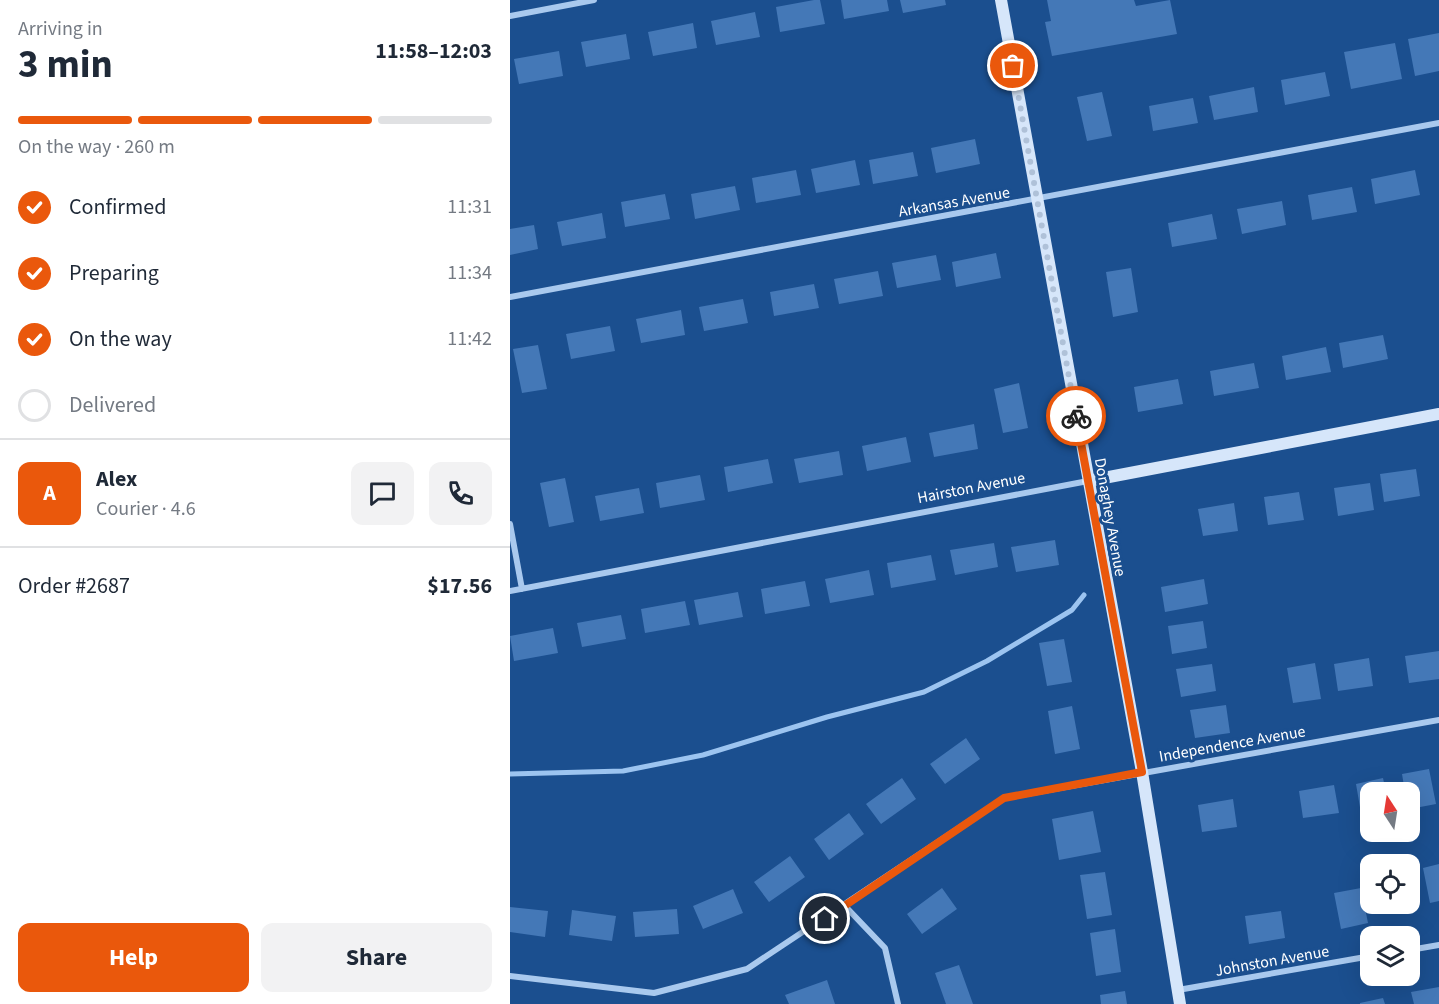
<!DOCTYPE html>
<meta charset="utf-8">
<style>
body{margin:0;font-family:"Source Sans 3",sans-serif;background:#f2f2f3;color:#1f2937;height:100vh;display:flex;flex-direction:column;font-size:22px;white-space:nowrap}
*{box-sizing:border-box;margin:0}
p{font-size:20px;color:#747a83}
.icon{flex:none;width:33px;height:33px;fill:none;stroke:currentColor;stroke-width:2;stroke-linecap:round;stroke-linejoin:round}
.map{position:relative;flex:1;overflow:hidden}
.details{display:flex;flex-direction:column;background:#fff;width:510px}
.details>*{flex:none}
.needle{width:39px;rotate:348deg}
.controls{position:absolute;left:850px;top:782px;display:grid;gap:12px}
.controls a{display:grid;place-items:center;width:60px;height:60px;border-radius:12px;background:#fff;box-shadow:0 6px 24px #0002;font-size:30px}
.pin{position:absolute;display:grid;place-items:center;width:51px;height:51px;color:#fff;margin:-26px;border:3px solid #fff;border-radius:50%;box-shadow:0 2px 6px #0007}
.courier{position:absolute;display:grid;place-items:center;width:60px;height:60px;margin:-30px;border:4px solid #ea580c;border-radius:50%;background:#fff;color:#222;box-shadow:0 2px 8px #0007}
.summary em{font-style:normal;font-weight:700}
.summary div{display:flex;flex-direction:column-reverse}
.summary{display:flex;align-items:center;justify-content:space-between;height:102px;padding:0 18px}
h1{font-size:39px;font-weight:700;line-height:45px}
.bar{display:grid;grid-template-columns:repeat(4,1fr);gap:9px 6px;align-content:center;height:72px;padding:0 18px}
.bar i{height:8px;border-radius:4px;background:#e0e1e3}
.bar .selected{background:#ea580c}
.bar p{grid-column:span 4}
.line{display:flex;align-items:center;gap:15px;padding:0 18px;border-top:2px solid #e0e1e3}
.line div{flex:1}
.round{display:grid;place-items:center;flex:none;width:63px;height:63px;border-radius:12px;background:#f2f2f3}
ol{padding:0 18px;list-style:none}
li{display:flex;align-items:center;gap:18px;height:66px}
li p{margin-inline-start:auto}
li .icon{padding:6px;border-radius:50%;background:#ea580c;color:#fff;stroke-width:4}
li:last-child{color:#747a83}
li i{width:33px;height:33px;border:3px solid #e0e1e3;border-radius:50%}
.primary-button{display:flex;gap:12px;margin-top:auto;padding:12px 18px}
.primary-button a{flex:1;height:69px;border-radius:12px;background:#ea580c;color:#fff;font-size:24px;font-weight:700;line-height:69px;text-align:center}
.primary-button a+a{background:#f2f2f3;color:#1f2937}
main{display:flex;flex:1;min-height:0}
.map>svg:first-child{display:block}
</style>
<main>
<section class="details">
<div class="summary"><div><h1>3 min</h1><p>Arriving in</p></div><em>11:58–12:03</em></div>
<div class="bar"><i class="selected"></i><i class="selected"></i><i class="selected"></i><i></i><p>On the way · 260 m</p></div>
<ol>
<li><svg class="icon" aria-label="check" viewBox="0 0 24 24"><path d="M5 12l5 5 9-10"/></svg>Confirmed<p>11:31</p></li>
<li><svg class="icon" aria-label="check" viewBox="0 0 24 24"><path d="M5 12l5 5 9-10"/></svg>Preparing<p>11:34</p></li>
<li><svg class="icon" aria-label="check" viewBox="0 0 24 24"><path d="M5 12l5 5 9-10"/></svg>On the way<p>11:42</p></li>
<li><i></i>Delivered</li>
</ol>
<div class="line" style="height:108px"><b class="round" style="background:#ea580c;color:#fff">A</b><div><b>Alex</b><p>Courier · 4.6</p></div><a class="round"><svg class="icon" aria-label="chat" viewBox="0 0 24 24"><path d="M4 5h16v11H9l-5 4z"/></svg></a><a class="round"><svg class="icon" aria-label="phone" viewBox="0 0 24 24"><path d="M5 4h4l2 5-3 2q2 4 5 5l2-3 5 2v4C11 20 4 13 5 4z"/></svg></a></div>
<div class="line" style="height:78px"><div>Order #2687</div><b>$17.56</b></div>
<div class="primary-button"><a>Help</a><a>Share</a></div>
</section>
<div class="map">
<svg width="929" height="1004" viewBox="0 0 929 1004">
<rect width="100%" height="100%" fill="#1b4f8f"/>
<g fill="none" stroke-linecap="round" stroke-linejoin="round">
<path stroke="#9cc4f0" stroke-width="5" d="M0 774 113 771 193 755 317 717 414 692 477 661 562 610 574 595"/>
</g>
<path fill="#4478b7" d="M304 0H310L315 24 270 32 266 7Z
M331 0H377L379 11 334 19Z
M390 0H435L436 5 393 13Z
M537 0H624L626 6 660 0 667 34 542 56 535 22 541 21Z
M245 12 250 37 206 45 201 21Z
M183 23 187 48 143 56 138 32Z
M929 33V71L905 76 898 39Z
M116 34 120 59 76 67 71 42Z
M885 43 892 79 841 89 834 52Z
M49 51 53 76 9 84 4 59Z
M815 72 820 96 775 105 771 80Z
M744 87 748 112 704 120 699 96Z
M592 92 602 136 577 141 567 97Z
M683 98 688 123 643 131 639 106Z
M465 139 470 164 426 173 421 148Z
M403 152 408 176 363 184 359 160Z
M345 160 350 185 306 193 301 169Z
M286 170 291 195 246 203 242 178Z
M905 170 910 195 865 204 861 179Z
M225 186 230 210 185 219 181 194Z
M842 187 847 212 802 220 798 195Z
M155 194 160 219 115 227 111 202Z
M772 201 776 225 732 234 727 209Z
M92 213 96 238 52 246 47 222Z
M702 214 707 239 662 247 658 223Z
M24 225 28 249 0 255V229Z
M486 253 491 278 446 287 442 262Z
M426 255 431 280 387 288 382 263Z
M621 268 628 312 603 317 596 272Z
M368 271 373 296 329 304 324 279Z
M304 284 309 308 264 316 260 292Z
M233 299 238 323 194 331 189 307Z
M171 310 175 335 131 343 126 319Z
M100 326 105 351 61 359 56 334Z
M873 335 878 359 833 368 829 343Z
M28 345 37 389 12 393 3 349Z
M816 347 821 372 776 380 772 356Z
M744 363 749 388 704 396 700 371Z
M668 379 673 404 628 412 624 387Z
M509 383 518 428 493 433 484 389Z
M464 424 468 449 424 457 419 433Z
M396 437 401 462 357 471 352 446Z
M329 451 333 475 289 483 284 459Z
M258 459 263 483 218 492 214 467Z
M906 469 910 496 874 502 870 474Z
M190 475 195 500 150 508 146 483Z
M55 478 64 522 39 527 30 483Z
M860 483 864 510 828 516 824 488Z
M129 488 134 513 90 521 85 496Z
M789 492 794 520 758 525 754 497Z
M724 503 728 531 693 536 688 509Z
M545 540 549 565 506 572 501 547Z
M484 543 488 567 445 575 440 550Z
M421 555 426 580 381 588 377 563Z
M359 570 364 595 320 603 315 579Z
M694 579 698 604 655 612 651 587Z
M295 581 300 606 255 614 251 589Z
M228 592 233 617 189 625 184 600Z
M175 601 180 625 135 633 131 609Z
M111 615 116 639 72 647 67 623Z
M693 621 697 648 662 654 658 626Z
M43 628 48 653 4 661 0 636Z
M554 639 562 682 537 686 529 643Z
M929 651V679L899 683 895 656Z
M859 658 863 686 828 691 824 664Z
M805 663 811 699 783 703 777 668Z
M702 664 706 691 671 697 666 669Z
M716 705 720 733 685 738 680 710Z
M562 706 570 749 545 754 538 711Z
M456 738 470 759 435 784 420 764Z
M919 769 926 804 900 809V792H895L892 774Z
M392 778 406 799 371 824 356 804Z
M873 778 876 792H861V817L852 819 846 784Z
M824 785 829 813 793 818 789 791Z
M723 799 727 827 692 832 688 805Z
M583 811 591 852 549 860 542 819Z
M339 813 354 834 319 860 304 839Z
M280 856 295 877 259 902 244 882Z
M929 864V901L920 903 913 868Z
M595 872 602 915 577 919 570 875Z
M432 888 447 909 412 934 397 914Z
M851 888 858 923 831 929 824 893Z
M223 889 233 913 193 929 183 906Z
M0 907 38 911 35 937 0 932Z
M167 909 169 934 125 937 123 912Z
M62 910 106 916 102 941 59 935Z
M771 911 775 938 739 944 735 916Z
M605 929 611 972 586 976 580 933Z
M449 965 463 1004H436L425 973Z
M317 980 325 1004H279L275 995Z
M929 987V1004H904L901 992Z
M615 991 617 1004H591L590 995Z
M873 998 875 1004H850V1003Z"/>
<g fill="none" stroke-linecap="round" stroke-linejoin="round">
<path stroke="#a9c9ee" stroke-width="6" d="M0 16 84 0
M0 297 929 123
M0 524 12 589
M0 591 578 481
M335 906 375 948 388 1004
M900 950 929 945
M0 976 144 993 237 969 494 798 929 720
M668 990 861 956"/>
<path stroke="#d6e6fa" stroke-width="12" d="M491 0 632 772 670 1004
M578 481 929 414"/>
</g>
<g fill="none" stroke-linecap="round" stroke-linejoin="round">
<path stroke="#afc1d8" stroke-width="6" stroke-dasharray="0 10.8" d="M503 66 566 416"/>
<path stroke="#ea580c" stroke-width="8" d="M315 919 494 798 632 772 566 416"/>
</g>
<g text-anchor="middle" stroke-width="6" stroke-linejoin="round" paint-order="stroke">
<g font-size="16" fill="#fff" stroke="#1b4f8f">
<text transform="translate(444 201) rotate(-10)" y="6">Arkansas Avenue</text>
<text transform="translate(461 487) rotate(-11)" y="6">Hairston Avenue</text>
<text transform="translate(601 517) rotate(80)" y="6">Donaghey Avenue</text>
<text transform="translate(722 743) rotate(-10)" y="6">Independence Avenue</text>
<text transform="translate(762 960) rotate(-10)" y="6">Johnston Avenue</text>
</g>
</g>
</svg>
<div class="controls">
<a><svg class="needle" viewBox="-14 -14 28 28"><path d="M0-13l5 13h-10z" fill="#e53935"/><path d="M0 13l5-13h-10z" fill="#747a83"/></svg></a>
<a><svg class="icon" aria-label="locate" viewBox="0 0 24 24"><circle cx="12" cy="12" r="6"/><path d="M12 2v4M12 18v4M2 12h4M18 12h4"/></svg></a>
<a><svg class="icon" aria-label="layers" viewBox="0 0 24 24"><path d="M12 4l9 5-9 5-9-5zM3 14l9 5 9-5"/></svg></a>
</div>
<div class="pin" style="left:503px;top:66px;background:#ea580c"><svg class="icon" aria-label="bag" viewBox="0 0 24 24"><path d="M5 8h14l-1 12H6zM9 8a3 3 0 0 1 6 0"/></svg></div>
<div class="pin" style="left:315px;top:919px;background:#1f2937"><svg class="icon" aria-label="home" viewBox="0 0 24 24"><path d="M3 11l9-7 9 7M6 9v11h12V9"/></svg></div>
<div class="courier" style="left:566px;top:416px"><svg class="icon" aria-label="bike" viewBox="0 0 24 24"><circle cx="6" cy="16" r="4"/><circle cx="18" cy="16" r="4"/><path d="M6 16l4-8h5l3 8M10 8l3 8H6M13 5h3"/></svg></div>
</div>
</main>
